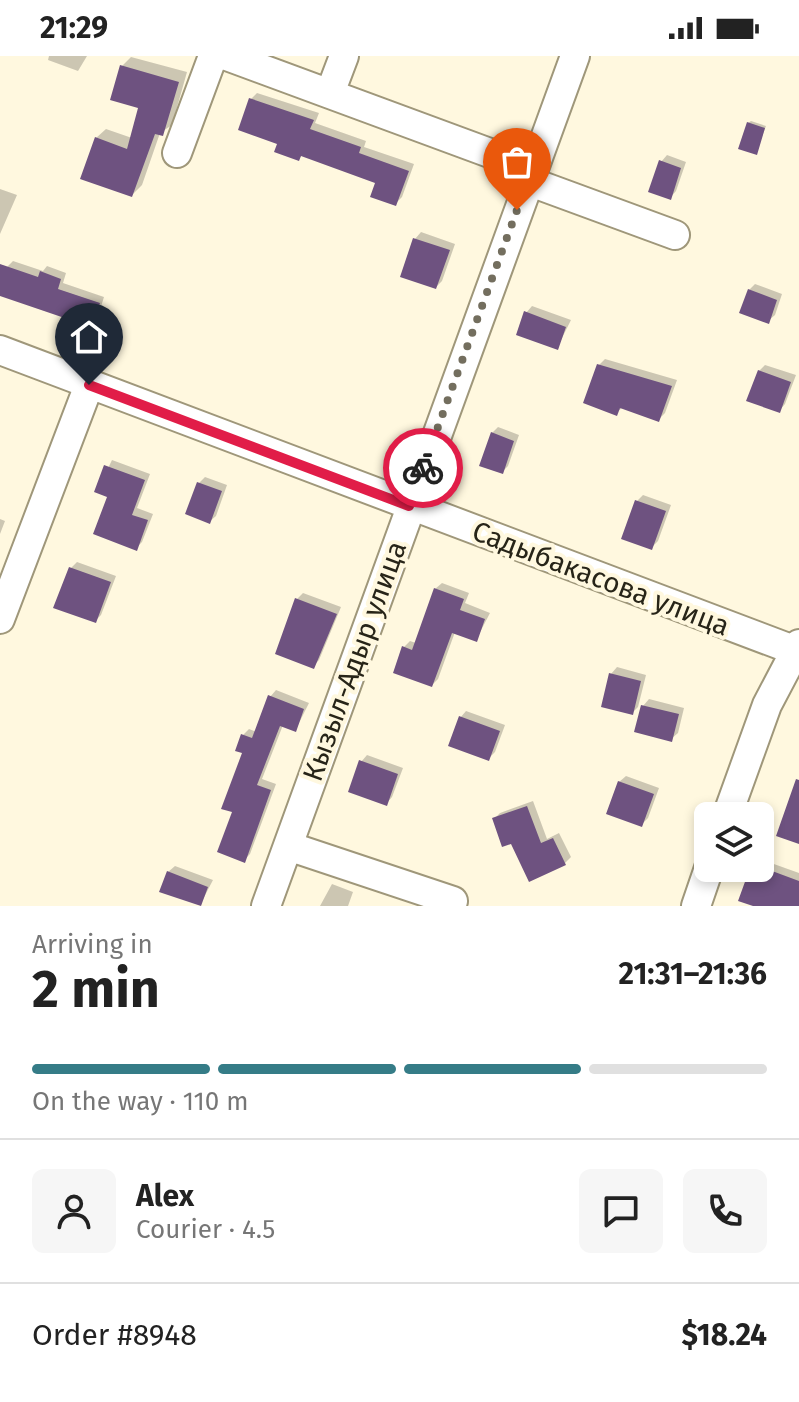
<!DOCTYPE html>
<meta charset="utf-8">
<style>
body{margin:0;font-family:"Fira Sans",sans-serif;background:#f6f6f6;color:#222;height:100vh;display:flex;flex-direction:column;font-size:30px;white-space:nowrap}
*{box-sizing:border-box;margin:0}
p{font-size:26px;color:#767676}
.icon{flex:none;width:44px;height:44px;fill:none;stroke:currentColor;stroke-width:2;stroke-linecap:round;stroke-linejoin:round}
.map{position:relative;height:850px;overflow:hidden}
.side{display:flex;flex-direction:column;background:#fff;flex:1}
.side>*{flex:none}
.tools{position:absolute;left:694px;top:746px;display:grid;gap:16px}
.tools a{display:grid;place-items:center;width:80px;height:80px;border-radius:12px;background:#fff;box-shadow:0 4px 12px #0003;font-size:40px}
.pin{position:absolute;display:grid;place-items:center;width:68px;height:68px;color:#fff;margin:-82px -34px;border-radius:50% 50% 50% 0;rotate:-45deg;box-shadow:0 0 8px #0007}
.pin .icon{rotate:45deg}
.courier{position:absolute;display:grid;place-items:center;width:80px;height:80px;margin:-40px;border:6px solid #e11d48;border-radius:50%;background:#fff;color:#222;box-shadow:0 2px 10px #0007}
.summary em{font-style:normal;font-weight:700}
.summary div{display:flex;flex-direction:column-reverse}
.summary{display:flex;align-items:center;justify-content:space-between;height:136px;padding:0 32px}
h1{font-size:52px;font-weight:700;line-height:60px}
.bar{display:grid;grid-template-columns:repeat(4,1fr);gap:12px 8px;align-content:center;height:96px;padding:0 32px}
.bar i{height:10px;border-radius:6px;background:#e0e0e0}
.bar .active{background:#357c87}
.bar p{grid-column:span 4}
.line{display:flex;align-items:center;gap:20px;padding:0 32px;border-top:2px solid #e0e0e0}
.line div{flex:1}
.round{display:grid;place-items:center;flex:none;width:84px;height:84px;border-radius:12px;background:#f6f6f6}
.status{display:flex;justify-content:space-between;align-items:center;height:56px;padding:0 40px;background:#fff;direction:ltr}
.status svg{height:22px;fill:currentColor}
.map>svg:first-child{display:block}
</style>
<div class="status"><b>21:29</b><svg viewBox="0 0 49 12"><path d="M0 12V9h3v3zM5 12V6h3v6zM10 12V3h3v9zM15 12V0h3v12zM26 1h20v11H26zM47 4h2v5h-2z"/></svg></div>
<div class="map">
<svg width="799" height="850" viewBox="0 0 799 850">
<rect width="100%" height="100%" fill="#fff8df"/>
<path fill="#0003" d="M49 0H87L78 15 48 4Z
M131 1 187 16 172 69 160 77 142 129 132 139 96 82 106 73 132 82 141 51 122 10Z
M257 37 319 57 315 67 366 85 364 91 414 108 402 141 396 147 377 125 302 99 299 102 279 87 251 43Z
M751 65 766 70 756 96 748 67Z
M667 99 686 106 676 135 670 142 661 106Z
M0 133 17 139 0 178Z
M421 176 455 188 442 225 436 231 402 219 415 183Z
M13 205 43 215 47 210 66 217 63 227 104 241 97 263 90 269 0 238 7 211Z
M755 228 782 238 775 259 768 265 749 234Z
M532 250 571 264 557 292 526 257Z
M605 303 677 324 665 357 659 363 623 351 616 357 599 309Z
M765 309 796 319 785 348 779 355 759 315Z
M498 371 519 379 508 410 502 416 492 377Z
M112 404 150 418 137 452 153 458 142 486 136 492 110 440 97 435Z
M205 421 227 429 216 460 209 466 199 427Z
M643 439 671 449 658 485 652 491 637 445Z
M0 463 5 465 0 478Z
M77 506 116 520 101 559 95 565 71 512Z
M442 527 469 537 465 547 490 557 476 584 455 576 438 623 432 629 404 591 410 585 416 587 435 533Z
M303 537 341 551 319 604 313 610 297 543Z
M617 611 646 619 638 651 632 657 611 618Z
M276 634 309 647 296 673 283 669 262 723 276 728 250 798 244 804 234 755 244 696 243 679 249 673 257 676 270 641Z
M649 643 684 652 678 677 671 683 643 650Z
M466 655 505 669 495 696 489 702 460 662Z
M367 699 403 712 392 741 386 748 361 706Z
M626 720 659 732 648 762 642 768 619 726Z
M533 745 547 783 559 777 571 801 565 807 494 763 500 757Z
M760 803 799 817V850H759L752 812H760Z
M175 810 213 824 200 849 168 816Z
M332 828 353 836 348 850H320Z"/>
<path fill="#6e5280" d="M120 9 179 26 163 80 155 78 132 141 80 123 95 81 127 93 138 52 110 44Z
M249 42 314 64 310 73 361 91 359 97 409 115 396 150 370 141 375 127 301 100 299 105 274 96 277 88 238 74Z
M747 66 765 72 757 99 738 93Z
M659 104 681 112 671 144 648 136Z
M413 182 450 194 436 233 400 221Z
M0 208 38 221 40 215 61 223 58 233 100 247 91 271 0 240Z
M748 233 777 244 769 268 739 257Z
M524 255 566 271 558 294 516 279Z
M597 308 672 330 659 366 620 352 617 360 583 347Z
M758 314 791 326 780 357 746 345Z
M491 376 514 385 503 418 479 410Z
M104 409 145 424 132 459 148 464 137 495 93 478 107 441 94 436Z
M197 426 222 435 210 468 185 458Z
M635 444 666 455 652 494 621 483Z
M69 511 111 526 96 567 53 552Z
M434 532 464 543 460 554 485 563 477 586 452 577 432 631 393 617 402 590 412 594Z
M295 542 337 558 314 613 275 598Z
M609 617 641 625 633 659 601 651Z
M268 639 304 653 296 676 280 670 257 729 271 734 245 807 217 796 232 756 221 753 242 697 235 695 241 678 252 682Z
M641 649 679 658 672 686 634 676Z
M459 660 500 675 489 705 448 690Z
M359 704 398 718 387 750 348 736Z
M796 723 799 724V788L776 780Z
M618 725 654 738 642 771 606 758Z
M527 750 541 787 553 782 566 809 529 826 511 788 502 791 492 762Z
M750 812H764L799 825V850H753L738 845Z
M167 815 208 831 201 850 159 836Z"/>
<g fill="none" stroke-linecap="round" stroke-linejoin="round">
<defs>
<path id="minor" d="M227 0 533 113
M330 37 344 0
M177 97 213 0
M528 125 675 179
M0 294 799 596
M0 563 89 329
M727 760 767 649 799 588
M288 790 453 845
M266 850 575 0
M696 850 709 812"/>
</defs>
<use href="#minor" stroke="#9f977a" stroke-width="32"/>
<use href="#minor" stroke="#fff" stroke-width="28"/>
</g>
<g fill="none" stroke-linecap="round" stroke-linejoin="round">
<path stroke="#736e5e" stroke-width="8" stroke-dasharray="0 14.4" d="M423 412 517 154"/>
<path stroke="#e11d48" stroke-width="10" d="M89 329 409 450 423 412"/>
</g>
<g text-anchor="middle" stroke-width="8" stroke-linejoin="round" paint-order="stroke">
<g font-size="28" fill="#272418" stroke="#fff8df">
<text transform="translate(601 522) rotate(21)" y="10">Садыбакасова улица</text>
<text transform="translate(354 605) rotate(-70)" y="10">Кызыл-Адыр улица</text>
</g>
</g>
</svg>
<div class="tools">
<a><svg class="icon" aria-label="layers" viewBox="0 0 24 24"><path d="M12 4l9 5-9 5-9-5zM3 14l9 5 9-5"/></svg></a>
</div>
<div class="pin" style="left:517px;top:154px;background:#ea580c"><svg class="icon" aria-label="bag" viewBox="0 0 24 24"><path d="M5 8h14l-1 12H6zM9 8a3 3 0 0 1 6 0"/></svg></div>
<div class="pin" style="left:89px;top:329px;background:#1f2937"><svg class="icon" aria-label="home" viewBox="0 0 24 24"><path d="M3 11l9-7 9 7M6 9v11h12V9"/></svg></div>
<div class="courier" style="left:423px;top:412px"><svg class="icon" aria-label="bike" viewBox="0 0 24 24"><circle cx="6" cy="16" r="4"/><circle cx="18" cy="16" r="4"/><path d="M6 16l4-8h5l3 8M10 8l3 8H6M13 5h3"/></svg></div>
</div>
<section class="side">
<div class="summary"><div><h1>2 min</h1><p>Arriving in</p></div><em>21:31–21:36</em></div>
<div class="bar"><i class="active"></i><i class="active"></i><i class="active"></i><i></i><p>On the way · 110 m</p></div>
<div class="line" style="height:144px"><a class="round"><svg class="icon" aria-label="person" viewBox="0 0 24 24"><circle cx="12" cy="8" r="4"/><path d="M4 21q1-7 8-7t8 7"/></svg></a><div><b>Alex</b><p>Courier · 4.5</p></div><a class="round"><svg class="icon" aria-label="chat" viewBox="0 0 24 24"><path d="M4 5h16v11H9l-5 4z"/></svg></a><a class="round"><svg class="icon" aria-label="phone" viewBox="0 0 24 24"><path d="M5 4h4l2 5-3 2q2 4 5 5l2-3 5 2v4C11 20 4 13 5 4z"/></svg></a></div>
<div class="line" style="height:104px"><div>Order #8948</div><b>$18.24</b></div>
</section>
